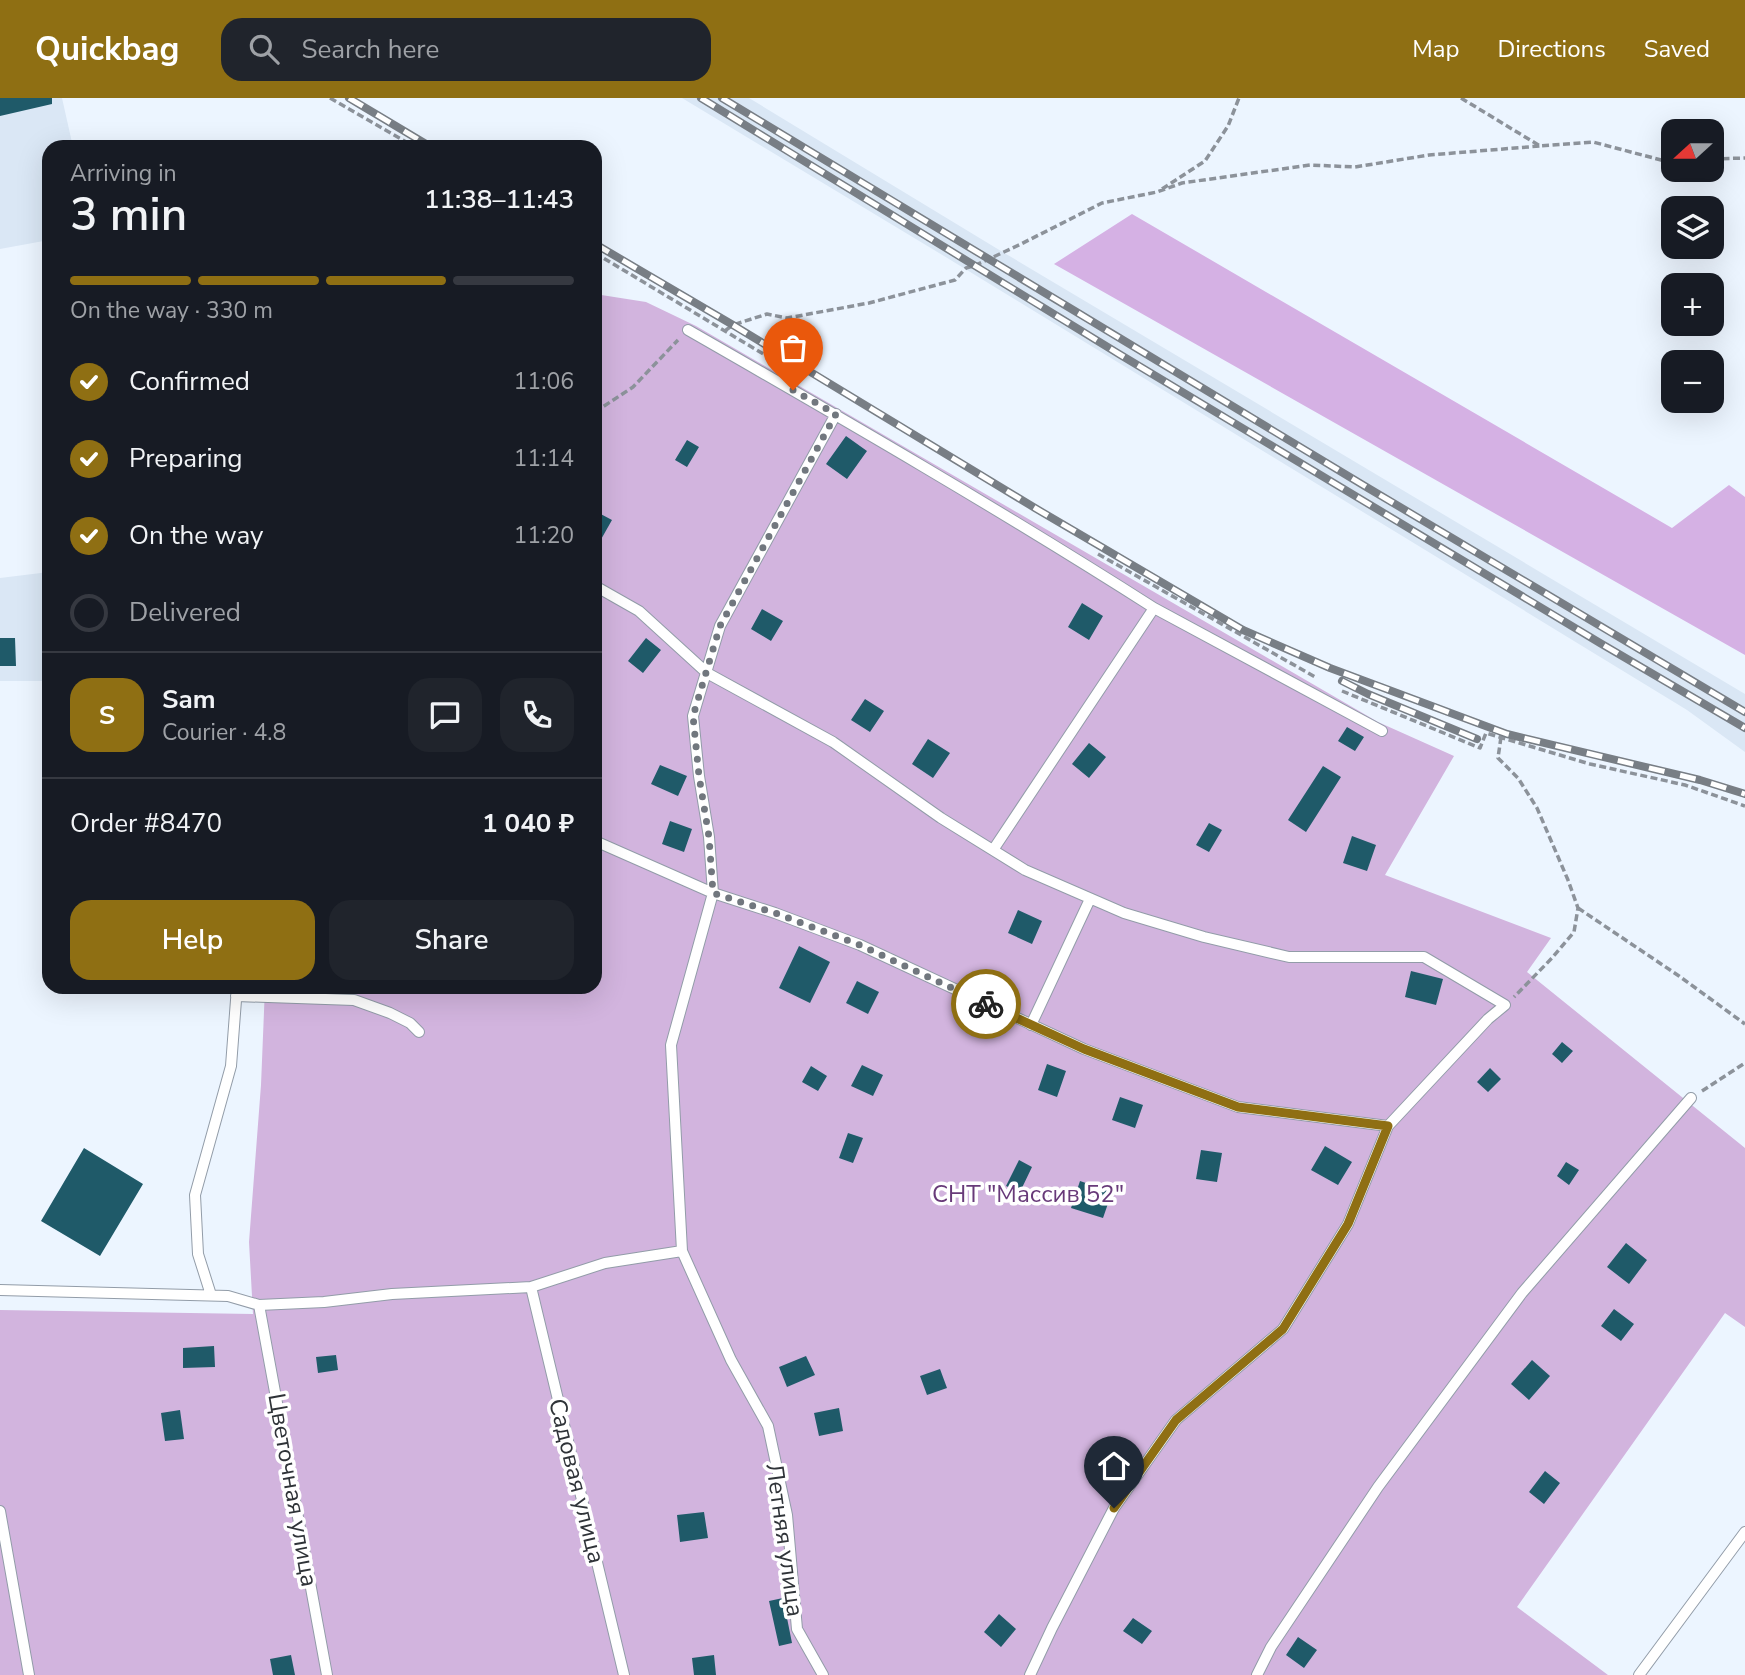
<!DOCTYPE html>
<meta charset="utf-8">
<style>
body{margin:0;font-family:"Nunito Sans",sans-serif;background:#20242c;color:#f1f3f6;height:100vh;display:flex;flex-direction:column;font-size:26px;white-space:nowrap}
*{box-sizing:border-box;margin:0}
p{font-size:23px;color:#9ea1a6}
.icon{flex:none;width:38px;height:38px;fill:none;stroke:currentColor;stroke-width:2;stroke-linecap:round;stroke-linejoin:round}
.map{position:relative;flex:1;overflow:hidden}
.drawer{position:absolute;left:42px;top:42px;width:560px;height:854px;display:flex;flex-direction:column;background:#171b24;border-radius:21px;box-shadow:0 7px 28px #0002}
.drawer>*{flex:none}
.needle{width:46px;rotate:249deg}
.fabs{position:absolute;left:1661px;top:21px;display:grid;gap:14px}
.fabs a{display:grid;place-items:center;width:63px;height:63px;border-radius:14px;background:#171b24;box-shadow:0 7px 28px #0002;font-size:35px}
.pin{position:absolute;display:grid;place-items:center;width:60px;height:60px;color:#fff;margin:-72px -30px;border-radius:50% 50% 50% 0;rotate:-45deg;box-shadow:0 0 7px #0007}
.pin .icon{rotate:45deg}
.courier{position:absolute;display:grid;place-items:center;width:70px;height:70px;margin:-35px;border:5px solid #8f6f13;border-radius:50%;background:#fff;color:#222;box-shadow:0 2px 9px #0007}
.summary em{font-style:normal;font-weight:600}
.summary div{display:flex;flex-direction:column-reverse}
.summary{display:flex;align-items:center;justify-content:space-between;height:119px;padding:0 28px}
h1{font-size:46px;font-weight:600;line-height:52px}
.bar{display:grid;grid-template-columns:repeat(4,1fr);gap:10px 7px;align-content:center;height:84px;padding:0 28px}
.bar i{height:9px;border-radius:5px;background:#363941}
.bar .selected{background:#8f6f13}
.bar p{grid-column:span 4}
.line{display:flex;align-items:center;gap:18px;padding:0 28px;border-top:2px solid #363941}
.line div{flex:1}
.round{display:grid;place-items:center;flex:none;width:74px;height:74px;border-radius:21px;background:#20242c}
ol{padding:0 28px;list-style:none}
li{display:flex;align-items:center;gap:21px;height:77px}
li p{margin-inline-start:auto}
li .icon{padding:7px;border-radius:50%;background:#8f6f13;color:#fff;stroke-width:4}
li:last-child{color:#9ea1a6}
li i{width:38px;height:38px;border:4px solid #363941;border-radius:50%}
.button{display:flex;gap:14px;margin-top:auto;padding:14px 28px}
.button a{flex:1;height:80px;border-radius:21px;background:#8f6f13;color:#fff;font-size:28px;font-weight:600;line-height:80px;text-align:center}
.button a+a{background:#20242c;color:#f1f3f6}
header{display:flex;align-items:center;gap:42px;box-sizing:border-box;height:98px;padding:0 35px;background:#8f6f13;color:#fff}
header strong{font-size:33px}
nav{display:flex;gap:38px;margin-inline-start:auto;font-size:24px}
.search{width:490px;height:63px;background:#20242c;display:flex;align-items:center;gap:18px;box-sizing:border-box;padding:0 24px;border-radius:21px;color:#9ea1a6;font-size:26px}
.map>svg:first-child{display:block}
</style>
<header>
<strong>Quickbag</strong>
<div class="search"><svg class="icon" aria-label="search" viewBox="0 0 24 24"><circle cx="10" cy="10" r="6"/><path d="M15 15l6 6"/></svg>Search here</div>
<nav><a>Map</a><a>Directions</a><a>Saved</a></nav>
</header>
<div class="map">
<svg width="1745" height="1577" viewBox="0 0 1745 1577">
<rect width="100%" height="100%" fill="#ecf5ff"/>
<path fill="#dae7f5" d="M0 0H62L73 49H49V142L0 151Z
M682 0H749L996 150 1745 596V654L1687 612 944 158Z
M49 474V583H0V480Z"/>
<path fill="#d2b4de" d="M595 196 646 204 696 228 1378 624 1454 658 1385 777 1551 840 1527 874 1745 1050V1229L1725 1215 1517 1509 1608 1577H0V1212L253 1216 249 1144 261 987 265 889H595Z"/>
<path fill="#d5b1e4" d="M1132 116 1672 430 1729 387 1745 399V557L1054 166Z"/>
<path fill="#1f5a69" d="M0 0H52V6L0 18Z
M846 338 867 353 847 381 826 366Z
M687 342 699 349 687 369 675 362Z
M595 413 612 422 595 452Z
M1082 505 1103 518 1089 542 1068 529Z
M762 511 783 523 771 543 751 531Z
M0 540H15L16 568H0Z
M646 540 661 552 643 575 628 563Z
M865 601 884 613 870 634 851 622Z
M1347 629 1364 639 1355 653 1338 643Z
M928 641 950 655 933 680 912 666Z
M1089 645 1106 659 1089 680 1072 666Z
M660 667 687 678 678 698 651 686Z
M1323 668 1341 679 1306 734 1288 722Z
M670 723 692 731 684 754 662 746Z
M1209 725 1222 732 1209 754 1196 747Z
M1352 738 1376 747 1367 773 1343 765Z
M1018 812 1042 823 1032 846 1008 835Z
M799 848 830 864 810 905 779 890Z
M1411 873 1443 881 1436 907 1405 899Z
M857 883 879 894 868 916 846 905Z
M1562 944 1573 953 1562 965 1552 956Z
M1047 966 1066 973 1057 999 1038 992Z
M862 967 883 977 873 998 851 988Z
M811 968 827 978 818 993 802 984Z
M1490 970 1501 981 1488 994 1477 984Z
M1120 999 1143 1007 1135 1030 1112 1022Z
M848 1035 863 1040 853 1065 839 1060Z
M1325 1048 1352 1064 1338 1087 1311 1072Z
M84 1050 143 1086 100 1158 41 1123Z
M1201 1052 1222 1055 1217 1084 1196 1081Z
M1019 1062 1032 1069 1020 1094 1006 1088Z
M1566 1064 1579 1072 1569 1087 1557 1078Z
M1080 1083 1112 1094 1103 1120 1071 1110Z
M1626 1145 1647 1162 1629 1186 1607 1169Z
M1614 1211 1634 1226 1621 1243 1601 1228Z
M214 1248 215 1269 183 1270V1250Z
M336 1257 338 1272 318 1275 316 1259Z
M806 1258 815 1277 787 1289 779 1269Z
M1532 1262 1550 1278 1529 1302 1511 1286Z
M940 1271 947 1290 927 1297 920 1278Z
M839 1310 843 1333 819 1338 814 1315Z
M180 1312 184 1341 165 1343 161 1315Z
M1545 1373 1560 1385 1544 1406 1529 1394Z
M704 1414 708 1440 680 1444 677 1417Z
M783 1500 792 1545 779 1548 769 1503Z
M999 1516 1016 1531 1001 1549 984 1534Z
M1133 1520 1152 1533 1142 1546 1123 1533Z
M1298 1539 1317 1552 1304 1570 1286 1557Z
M291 1557 295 1577H273L270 1561Z
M714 1557 716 1577H694L692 1560Z"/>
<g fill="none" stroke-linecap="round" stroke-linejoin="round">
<defs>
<path id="service" d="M688 232C845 322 1002 413 1154 510
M595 488 639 513 707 575 833 644 941 720 1025 772 1124 815 1204 839 1289 859H1424L1505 907 1488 921 1388 1028 1238 1009 1084 951 860 847 775 815 713 795 671 947 682 1153 731 1262 768 1328 787 1417 797 1531 823 1577
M595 743 713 795 709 739 699 678 693 618 720 528 836 316
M993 752 1154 510 1382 633
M236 898 354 902 390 915 410 925 419 934
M1031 927 1090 801
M531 1189 624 1577
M0 1192 228 1198 259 1207 324 1204 392 1196 531 1189 605 1165 682 1153
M211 1197 198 1156 195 1097 231 968 237 889
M259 1207 327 1577
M0 1413 29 1577
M1030 1577 1052 1530 1114 1410 1176 1322 1283 1231 1348 1126 1388 1028
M1257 1577 1271 1549 1378 1389 1522 1195 1691 1000
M1639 1577 1745 1434"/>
</defs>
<use href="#service" stroke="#929ca8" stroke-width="12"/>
<path stroke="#8c929a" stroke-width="3.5" stroke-dasharray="7 3.5" stroke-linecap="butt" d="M330 0 415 49
M1461 0 1540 48 1593 44 1665 63 1673 62
M1712 61 1745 60
M1162 91 1205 63 1228 28 1239 0
M595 155 785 269
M726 232 733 227 767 216 787 220 869 205 955 182 966 170 974 168 1021 146 1102 105 1157 94 1182 85 1310 67 1355 69 1429 57 1540 48
M595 314 633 289 678 242
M1098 456 1317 580
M1342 593 1480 650 1486 635 1590 666 1685 687 1745 708
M1501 639 1498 660 1518 680 1537 710 1568 782 1578 810 1574 834 1552 860 1514 899
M1578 810 1679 878 1745 926
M1702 993 1745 965"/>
<use href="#service" stroke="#fff" stroke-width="10"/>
<defs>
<path id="rail" d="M349 0 431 49
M701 0 1119 256 1600 545 1745 630
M722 0 1368 390 1745 614
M595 146 733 227 1035 410 1243 532 1330 570 1507 636 1700 682 1745 696
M1342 583 1368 596 1477 641"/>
</defs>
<use href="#rail" stroke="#787e85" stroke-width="8"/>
<use href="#rail" stroke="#fff" stroke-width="5" stroke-dasharray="16" stroke-linecap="butt"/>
</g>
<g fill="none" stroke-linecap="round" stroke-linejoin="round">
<path stroke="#71777e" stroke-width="7" stroke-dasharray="0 12.6" d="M793 292 836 316 720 528 693 618 699 678 709 739 713 795 775 815 860 847 986 906"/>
<path stroke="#8f6f13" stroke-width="9" d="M986 906 1084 951 1238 1009 1388 1028 1348 1126 1283 1231 1176 1322 1114 1410"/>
</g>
<g text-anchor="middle" stroke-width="7" stroke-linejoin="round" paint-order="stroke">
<g font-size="24" fill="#683a79" stroke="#fff">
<text x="1028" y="1104">СНТ "Массив 52"</text>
</g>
<g font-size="24" fill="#2f3338" stroke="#fff">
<text transform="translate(577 1383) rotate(76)" y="8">Садовая улица</text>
<text transform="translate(293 1392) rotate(80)" y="8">Цветочная улица</text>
<text transform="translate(785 1442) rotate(82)" y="8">Летняя улица</text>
</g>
</g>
</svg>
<div class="fabs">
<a><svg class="needle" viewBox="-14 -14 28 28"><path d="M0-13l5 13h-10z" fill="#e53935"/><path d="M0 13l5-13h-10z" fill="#9ea1a6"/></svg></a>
<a><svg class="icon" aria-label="layers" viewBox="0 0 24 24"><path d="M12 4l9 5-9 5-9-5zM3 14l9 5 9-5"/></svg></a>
<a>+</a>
<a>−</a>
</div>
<div class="pin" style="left:793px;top:292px;background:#ea580c"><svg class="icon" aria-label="bag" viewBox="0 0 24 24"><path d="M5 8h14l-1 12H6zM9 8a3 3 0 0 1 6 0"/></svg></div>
<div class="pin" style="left:1114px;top:1410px;background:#1f2937"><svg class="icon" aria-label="home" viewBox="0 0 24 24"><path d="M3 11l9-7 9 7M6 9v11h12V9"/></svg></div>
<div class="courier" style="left:986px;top:906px"><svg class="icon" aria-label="bike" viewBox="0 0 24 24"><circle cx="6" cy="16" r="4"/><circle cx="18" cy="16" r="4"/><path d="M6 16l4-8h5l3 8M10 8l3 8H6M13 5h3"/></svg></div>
<section class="drawer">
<div class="summary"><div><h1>3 min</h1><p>Arriving in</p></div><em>11:38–11:43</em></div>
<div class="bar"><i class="selected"></i><i class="selected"></i><i class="selected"></i><i></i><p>On the way · 330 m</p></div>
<ol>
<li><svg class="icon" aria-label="check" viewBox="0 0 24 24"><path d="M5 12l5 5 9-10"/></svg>Confirmed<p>11:06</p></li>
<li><svg class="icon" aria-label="check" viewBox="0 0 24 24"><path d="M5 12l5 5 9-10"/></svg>Preparing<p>11:14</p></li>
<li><svg class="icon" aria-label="check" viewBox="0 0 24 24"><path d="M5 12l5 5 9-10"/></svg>On the way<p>11:20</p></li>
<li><i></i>Delivered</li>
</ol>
<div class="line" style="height:126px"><b class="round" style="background:#8f6f13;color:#fff">S</b><div><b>Sam</b><p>Courier · 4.8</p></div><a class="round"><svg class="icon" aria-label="chat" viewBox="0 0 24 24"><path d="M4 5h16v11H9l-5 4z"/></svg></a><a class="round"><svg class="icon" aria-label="phone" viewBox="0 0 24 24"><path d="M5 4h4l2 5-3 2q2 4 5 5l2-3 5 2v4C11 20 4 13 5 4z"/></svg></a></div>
<div class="line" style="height:91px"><div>Order #8470</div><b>1 040 ₽</b></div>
<div class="button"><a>Help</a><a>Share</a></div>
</section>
</div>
